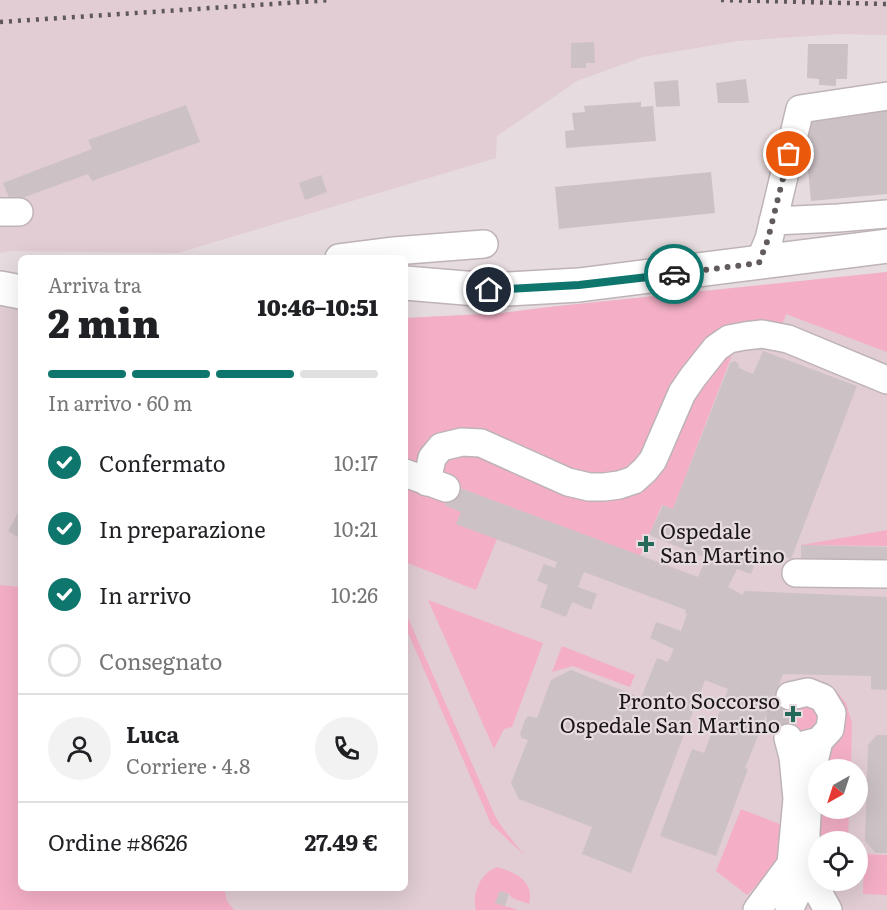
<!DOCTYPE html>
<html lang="it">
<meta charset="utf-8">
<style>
body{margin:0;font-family:Literata,serif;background:#f2f2f2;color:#202124;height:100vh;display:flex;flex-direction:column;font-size:22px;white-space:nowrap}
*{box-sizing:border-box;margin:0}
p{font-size:20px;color:#757577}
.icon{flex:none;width:33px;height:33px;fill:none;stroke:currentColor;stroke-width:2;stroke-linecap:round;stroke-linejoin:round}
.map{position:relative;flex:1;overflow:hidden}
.drawer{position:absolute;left:18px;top:255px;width:390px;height:636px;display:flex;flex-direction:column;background:#fff;border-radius:9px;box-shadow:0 6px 24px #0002}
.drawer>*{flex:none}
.needle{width:39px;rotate:219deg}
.tools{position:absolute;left:808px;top:759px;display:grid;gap:12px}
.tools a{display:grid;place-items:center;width:60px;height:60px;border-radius:50%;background:#fff;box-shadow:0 6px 24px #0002;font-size:30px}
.pin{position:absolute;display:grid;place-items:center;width:51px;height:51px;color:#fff;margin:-26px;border:3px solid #fff;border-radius:50%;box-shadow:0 2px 6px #0007}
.courier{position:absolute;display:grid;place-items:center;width:60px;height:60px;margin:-30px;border:4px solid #0f766e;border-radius:50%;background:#fff;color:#222;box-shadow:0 2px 8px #0007}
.head em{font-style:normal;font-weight:800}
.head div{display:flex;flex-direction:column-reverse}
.head{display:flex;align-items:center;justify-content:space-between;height:102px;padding:0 30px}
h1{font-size:39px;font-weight:800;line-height:45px}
.bar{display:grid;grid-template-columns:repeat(4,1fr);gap:9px 6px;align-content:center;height:72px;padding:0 30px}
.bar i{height:8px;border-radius:4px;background:#e0e0e0}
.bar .on{background:#0f766e}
.bar p{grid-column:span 4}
.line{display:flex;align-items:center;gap:15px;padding:0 30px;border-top:2px solid #e0e0e0}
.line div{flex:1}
.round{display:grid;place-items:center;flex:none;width:63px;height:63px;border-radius:32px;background:#f2f2f2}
ol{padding:0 30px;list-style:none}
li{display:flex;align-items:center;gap:18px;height:66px}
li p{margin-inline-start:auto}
li .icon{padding:6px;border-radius:50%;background:#0f766e;color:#fff;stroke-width:4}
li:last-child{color:#757577}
li i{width:33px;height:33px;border:3px solid #e0e0e0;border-radius:50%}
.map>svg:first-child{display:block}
</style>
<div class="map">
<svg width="887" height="910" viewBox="0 0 887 910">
<rect width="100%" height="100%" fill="#e6dbde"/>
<path fill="#e1cdd3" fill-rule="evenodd" d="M0 0H887V35L840 34 738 41 643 57 577 81 497 136 496 158 178 253 11 251 0 253Z
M887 272V910H223L227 901 224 888H405V318L503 313 549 307ZM819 770H858V808H819ZM819 842H858V880H819Z
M0 303 21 304V587L0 585Z"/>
<path fill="#f4afc6" d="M887 272V352L786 314 781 328 743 326 673 509 662 505 640 556 452 485 445 505 461 512 457 524 497 539 476 590 405 562V318L503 313 549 307Z
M887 530V546L801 545Z
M0 585 21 587V888H224L227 901 234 910H0Z
M428 600 543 643 512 727 504 729 494 749Z
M405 611 495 816C503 830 514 842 524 855L491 824 405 626Z
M562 646 635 675 630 687 573 666 552 672Z
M837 692 846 703 852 723 851 769 819 770 830 693Z
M813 700 823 724 802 737 787 726V711L795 702Z
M819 808 849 809 848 841 819 842Z
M741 809 787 827 783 854 772 870 747 895 716 871Z
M864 854 887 855V895L863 894Z
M497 867C515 872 535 881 529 904L512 898 509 894 500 891 496 903C504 906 510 907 518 910H476C472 898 478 880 488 872 490 870 494 869 497 867Z"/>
<path fill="#ccc1c5" d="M594 42 595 63H586V68H571V43Z
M808 44H848L847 79H836V86L819 85V79L807 78Z
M746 79 749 103H718L716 83Z
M678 80 680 106 656 107 654 82Z
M641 102V107L653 106 656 141 566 148 565 131 574 130 572 113 585 112 584 106Z
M186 105 200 142 92 181 88 174 11 202 3 183 92 149 88 140Z
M887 108V194L811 201 803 117Z
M711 172 715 213 559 229 555 187Z
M321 175 327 192 305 200 299 183Z
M763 351 857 386 791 559 760 549 751 574 737 569 728 587 743 595 744 591 887 597V690L871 689V676L783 674 776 693 795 702 787 711V726L775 732 772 715 768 711 745 768 748 769 716 856 660 836 692 749 704 753 728 689 705 680 631 873 582 854 592 827 519 799 511 783 528 740 522 738 520 734 525 720 528 716 537 718 551 680 571 670 641 698 657 658 668 662 674 649 650 638 656 622 681 631 687 614 685 613 686 610 584 572 578 587 597 594 591 610 572 602 566 617 540 607 548 585 537 581 544 564 555 568 557 562 456 524 461 512 445 505 452 485 698 577 706 558 649 535 663 505 673 509 730 363 734 361 738 363 739 368 753 374Z
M21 507V539L8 531Z
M801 545 887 547V561L801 559Z
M877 735H887V853H876L865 841 868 745Z
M500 891 509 894 505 906 495 903Z"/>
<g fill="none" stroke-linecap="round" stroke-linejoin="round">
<path stroke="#c7bdc0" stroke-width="27" stroke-dasharray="27 14" stroke-linecap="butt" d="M781 729C778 715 781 707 790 696"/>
<defs>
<path id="minor" d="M0 212H19
M773 221 838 218 887 214
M339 258 394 251 484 244
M759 263 769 239 800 109 887 96
M405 473 446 488
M427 482 432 458 441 447 462 442 481 443 568 482 589 487H604L619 485 634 480 645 470 653 460 682 393 693 377 716 348 729 339 745 336 762 334 788 339 887 380
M796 573 887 574
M790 696 808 692 823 698 832 713 830 729 819 741 803 745
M819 741 809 782 806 833 807 872 828 910
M757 910 791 864 797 799 793 757 788 738
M789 910 807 872"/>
<path id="major" d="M405 283 489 290 579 285 887 246
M0 288 21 292"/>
</defs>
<use href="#minor" stroke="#beb3b6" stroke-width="30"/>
<use href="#major" stroke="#beb3b6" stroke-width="36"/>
<use href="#minor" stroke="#fff" stroke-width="27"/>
<use href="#major" stroke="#fff" stroke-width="33"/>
<path stroke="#5e585a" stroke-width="4.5" stroke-dasharray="3 6" stroke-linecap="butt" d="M721 0 887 4
M0 22 332 0"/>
</g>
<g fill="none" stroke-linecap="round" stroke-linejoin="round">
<path stroke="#615b5d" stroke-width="6" stroke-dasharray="0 10.8" d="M674 274 759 263 768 239 789 154"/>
<path stroke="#0f766e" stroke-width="8" d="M489 290 579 285 674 274"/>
</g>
<g fill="#25695a" stroke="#e6dbde" stroke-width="2">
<path d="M643 535h6v6h6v6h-6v6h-6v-6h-6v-6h6z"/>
<path d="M790 705h6v6h6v6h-6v6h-6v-6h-6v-6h6z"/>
</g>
<g text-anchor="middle" stroke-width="4.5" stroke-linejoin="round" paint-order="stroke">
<g font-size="21" fill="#1a1618" stroke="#e6dbde" text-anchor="start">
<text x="660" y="539">Ospedale<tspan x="660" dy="24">San Martino</tspan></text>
<text x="780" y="709" text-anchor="end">Pronto Soccorso<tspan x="780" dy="24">Ospedale San Martino</tspan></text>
</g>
</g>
</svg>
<div class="tools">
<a><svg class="needle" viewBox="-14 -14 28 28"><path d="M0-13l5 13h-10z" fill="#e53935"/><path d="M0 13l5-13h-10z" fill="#757577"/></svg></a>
<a><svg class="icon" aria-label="locate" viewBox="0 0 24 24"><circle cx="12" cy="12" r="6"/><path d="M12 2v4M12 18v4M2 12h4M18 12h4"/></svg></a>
</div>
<div class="pin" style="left:789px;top:154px;background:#ea580c"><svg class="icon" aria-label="bag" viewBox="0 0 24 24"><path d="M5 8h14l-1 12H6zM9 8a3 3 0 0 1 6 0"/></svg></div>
<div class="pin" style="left:489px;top:290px;background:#1f2937"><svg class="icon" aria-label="home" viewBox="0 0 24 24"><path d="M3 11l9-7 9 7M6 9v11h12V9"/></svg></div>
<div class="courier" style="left:674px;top:274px"><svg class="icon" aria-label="car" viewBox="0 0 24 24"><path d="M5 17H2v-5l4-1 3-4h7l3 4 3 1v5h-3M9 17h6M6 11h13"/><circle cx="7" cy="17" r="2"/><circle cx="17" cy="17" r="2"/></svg></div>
<section class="drawer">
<div class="head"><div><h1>2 min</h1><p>Arriva tra</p></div><em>10:46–10:51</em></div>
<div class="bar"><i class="on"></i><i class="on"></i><i class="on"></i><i></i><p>In arrivo · 60 m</p></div>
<ol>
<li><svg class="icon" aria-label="check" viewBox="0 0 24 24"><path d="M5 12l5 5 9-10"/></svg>Confermato<p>10:17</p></li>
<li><svg class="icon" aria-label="check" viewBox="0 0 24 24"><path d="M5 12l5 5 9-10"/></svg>In preparazione<p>10:21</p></li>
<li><svg class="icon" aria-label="check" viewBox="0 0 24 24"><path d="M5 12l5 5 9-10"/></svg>In arrivo<p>10:26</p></li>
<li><i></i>Consegnato</li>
</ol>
<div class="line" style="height:108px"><a class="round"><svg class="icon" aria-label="person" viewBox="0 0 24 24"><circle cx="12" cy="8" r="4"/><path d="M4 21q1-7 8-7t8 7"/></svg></a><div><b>Luca</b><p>Corriere · 4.8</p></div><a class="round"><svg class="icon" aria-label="phone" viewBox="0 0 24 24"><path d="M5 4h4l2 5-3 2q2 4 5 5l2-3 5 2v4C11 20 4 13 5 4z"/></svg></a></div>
<div class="line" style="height:78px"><div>Ordine #8626</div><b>27.49 €</b></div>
</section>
</div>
